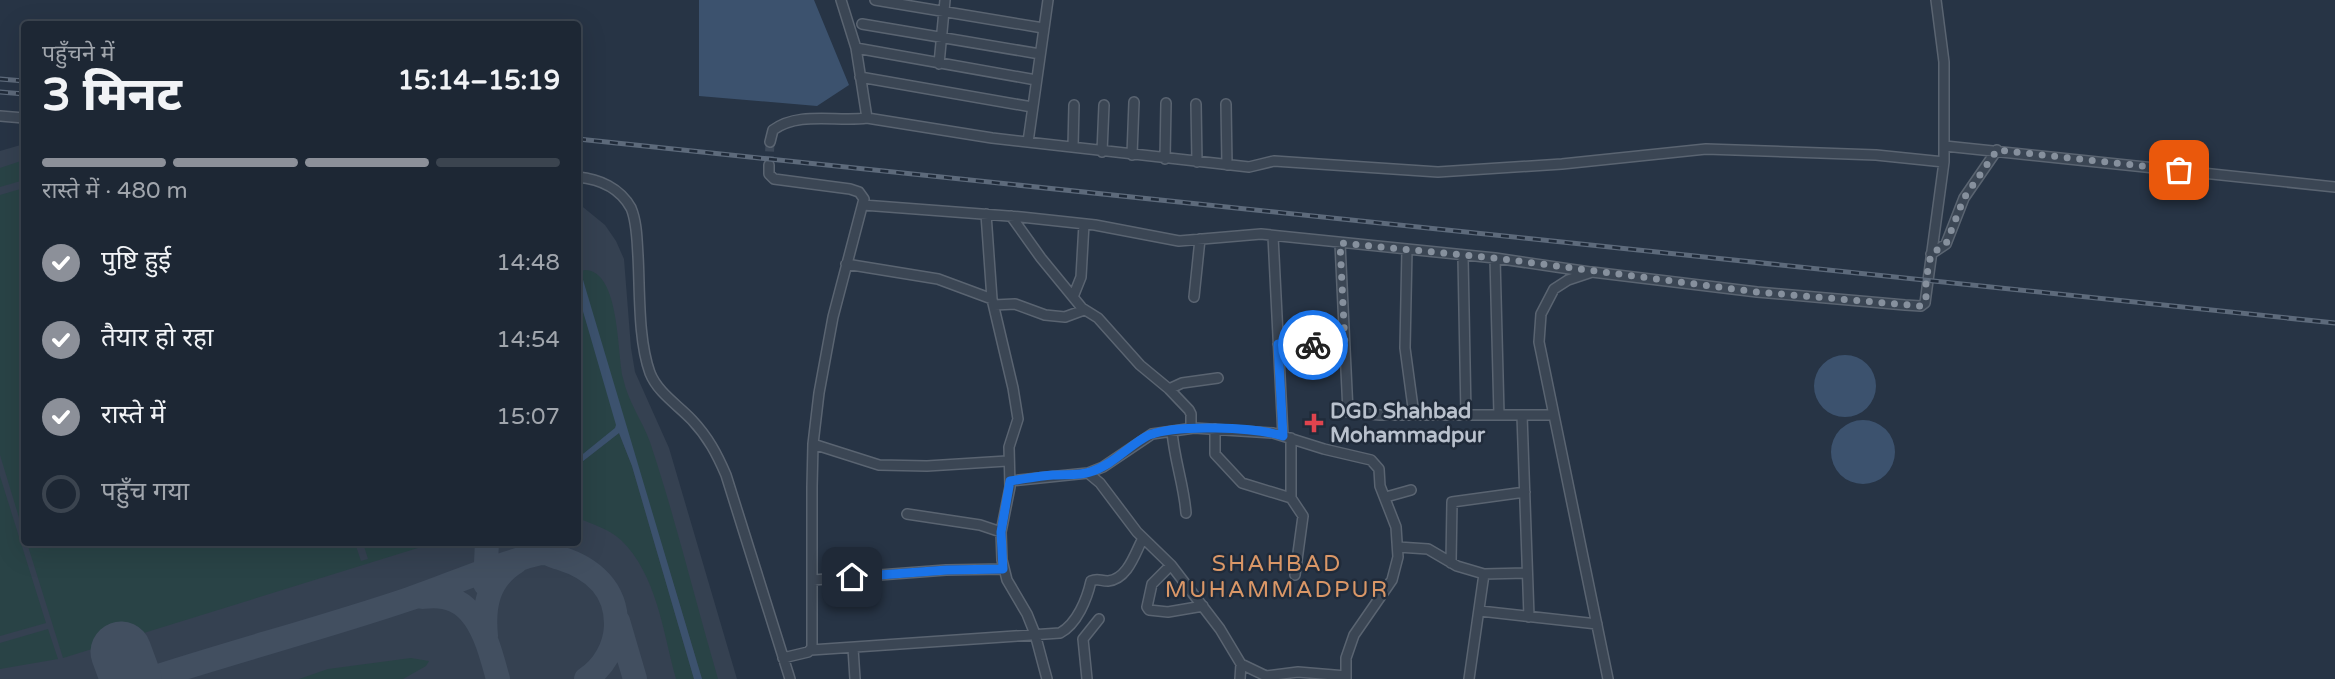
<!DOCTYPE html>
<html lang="hi">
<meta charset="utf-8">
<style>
body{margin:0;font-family:"Varela Round","Noto Sans Devanagari",sans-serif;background:#2a3340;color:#f1f3f6;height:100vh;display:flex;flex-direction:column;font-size:26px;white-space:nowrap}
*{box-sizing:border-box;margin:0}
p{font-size:23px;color:#a0a5ac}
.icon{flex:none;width:38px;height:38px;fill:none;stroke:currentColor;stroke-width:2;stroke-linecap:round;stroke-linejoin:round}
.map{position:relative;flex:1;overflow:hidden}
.sheet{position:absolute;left:21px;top:21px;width:560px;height:525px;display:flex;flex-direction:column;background:#1d2734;border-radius:7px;box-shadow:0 7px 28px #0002,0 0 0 2px #3b444f}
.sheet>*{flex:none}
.pin{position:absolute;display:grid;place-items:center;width:60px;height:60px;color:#fff;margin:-30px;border-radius:14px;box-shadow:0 4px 10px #0006}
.courier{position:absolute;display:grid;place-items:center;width:70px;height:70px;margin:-35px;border:5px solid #1a73e8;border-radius:50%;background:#fff;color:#222;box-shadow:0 2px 9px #0007}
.head em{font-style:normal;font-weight:800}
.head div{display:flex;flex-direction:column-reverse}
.head{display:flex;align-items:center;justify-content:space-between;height:119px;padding:0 21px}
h1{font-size:46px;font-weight:800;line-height:52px}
.bar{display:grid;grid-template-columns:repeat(4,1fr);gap:10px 7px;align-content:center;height:84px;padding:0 21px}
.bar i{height:9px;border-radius:5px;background:#3b444f}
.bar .active{background:#8c9099}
.bar p{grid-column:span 4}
ol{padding:0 21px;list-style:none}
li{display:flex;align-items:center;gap:21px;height:77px}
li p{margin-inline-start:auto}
li .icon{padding:7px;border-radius:50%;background:#8c9099;color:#fff;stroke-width:4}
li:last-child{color:#a0a5ac}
li i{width:38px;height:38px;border:4px solid #3b444f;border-radius:50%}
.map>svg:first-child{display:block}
</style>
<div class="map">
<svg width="2335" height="679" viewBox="0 0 2335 679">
<rect width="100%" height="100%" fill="#273445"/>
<path fill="#354151" d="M24 144V542H578V203L605 225 616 241 624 259 631 348 635 372 669 448 737 679H0V151Z"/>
<path fill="#294346" d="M24 160V180L0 187V168Z
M24 188V534L0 455V195Z
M585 270C620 271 617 352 623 378 628 402 642 420 650 442 676 520 695 600 718 679H702C662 544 620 409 580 274L578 272Z
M578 294 617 425 616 428 578 458Z
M619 433 632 466 694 679H676C663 632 657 575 621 540 609 529 592 524 578 518V465Z
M0 476 46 623 0 636Z
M27 543H355L361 561 368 559 363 543H434L63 658Z
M48 629 58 659 0 669V643Z
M411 658 429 661 426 666 403 679H299L328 669Z"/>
<path fill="#3c526e" d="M699 0H814L849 85 817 106 699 96Z
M578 263 702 679H694L632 466 619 433 578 465V458L615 428 616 425 578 294Z
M1814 386a31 31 0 1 1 62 0a31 31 0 1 1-62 0Z
M1831 452a32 32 0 1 1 64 0a32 32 0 1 1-64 0Z"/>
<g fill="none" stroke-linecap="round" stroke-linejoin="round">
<path stroke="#424f60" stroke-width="24" d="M485 584 487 542
M423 597C476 589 487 640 498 679
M618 621 635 679
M486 636C483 606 488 579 516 562
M149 679C235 651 323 628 409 599 444 587 478 572 514 561 523 558 535 553 545 553 550 554 555 557 560 558 592 568 617 589 616 626 615 647 604 667 586 679"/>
<path stroke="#424f60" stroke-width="61" d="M121 652 131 679"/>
<path stroke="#3d4959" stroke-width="9" stroke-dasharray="9 4.5" stroke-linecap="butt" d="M769 165 770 142"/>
<defs>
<path id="minor" d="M875 0 1043 28
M862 24 1040 54
M856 48 1036 80
M939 64 945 0
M860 77 1032 107
M1196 104 1197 162
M1226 104 1227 165
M0 116 24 118
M867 118 992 138 1249 167 1274 161 1438 172 1562 164 1706 149 1876 155 1944 162
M770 142 773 130C799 111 836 122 867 118L856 48 841 0
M1028 142 1048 0
M1945 146 2335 187
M1073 147 1074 105
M1102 152 1104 105
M1132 155 1134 102
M1165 159 1166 103
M769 165V174L774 179 850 189 859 192 864 199 833 317 819 393 813 444 812 487V648L808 652 783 658
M578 177C599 179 620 188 631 208 637 222 637 241 638 256 640 291 638 340 650 373 658 393 678 405 692 420 708 437 717 454 726 475L790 679
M863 205 1021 217 1095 225 1179 241 1261 234 1495 258 1590 272
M986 214 992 299 1013 388 1018 419 1009 447 1010 487 1001 532 1002 560 1007 580 1027 614 1035 634 1047 679
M1011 216 1041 258 1082 308 1098 318 1140 365 1169 389 1189 410 1191 414V428
M1273 236 1283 436
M1340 243 1348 412 1380 415H1553
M1407 249 1405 348 1414 415
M1931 254 1946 244 1964 198 1997 150
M1463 257 1466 415
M1495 258 1499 415
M846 264 938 279 992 299
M1073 297 1081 277 1084 224
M1194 297 1200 239
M994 305 1015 304 1045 315 1065 317 1084 310
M1278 344 1345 346
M1169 389 1182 383 1218 378
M1522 415 1529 617
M1215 429V454L1242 483 1291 498
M1172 431C1174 459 1184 485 1186 513
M1291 438V498L1303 516 1295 575
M813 444 879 465 927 466 1007 461
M1088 473 1100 483 1137 532 1171 565 1220 629 1241 664 1266 676 1298 672 1346 676
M1010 481 1088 473 1103 467 1152 434 1194 428 1273 433 1324 449 1371 460 1379 469 1380 486 1396 527 1398 557 1392 580 1354 635 1346 658V679
M1386 497 1411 490
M907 514 980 525 1001 532
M1398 547 1428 549 1457 566 1484 574 1527 573
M1451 563 1452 502 1525 492
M1171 565 1152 584 1147 607 1149 610 1168 612 1203 606
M813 580 946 570 1003 569
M1480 611 1597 624
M853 648 855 679
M811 650 1060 633C1077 624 1087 599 1091 581 1098 578 1100 581 1108 581 1128 579 1135 553 1143 538
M1087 679 1083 639 1099 619
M1240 679 1241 664
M1469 679 1484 574
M1608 679 1539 342 1541 314 1554 289 1568 280 1592 272 1757 292 1905 305 1921 306 1925 303 1944 162V62L1936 0"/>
</defs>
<use href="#minor" stroke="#5a6471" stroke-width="12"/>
<use href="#minor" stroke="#3b4654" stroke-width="9"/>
<defs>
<path id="rail" d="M0 79 24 81
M0 92 24 94
M578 139 2335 323"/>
</defs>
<use href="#rail" stroke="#5d6a7b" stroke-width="5"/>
<use href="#rail" stroke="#202b3a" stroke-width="2.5" stroke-dasharray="8" stroke-linecap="butt"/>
</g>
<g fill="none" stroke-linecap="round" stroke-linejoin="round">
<path stroke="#86909d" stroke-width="7" stroke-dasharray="0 12.6" d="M1313 345 1345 346 1340 243 1495 258 1757 292 1921 306 1926 300V280L1931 254 1946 244 1964 198 1997 150 2179 170"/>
<path stroke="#1a73e8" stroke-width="9" d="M852 577 947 570 1003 569 1001 532 1010 481C1024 479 1038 476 1053 475 1065 474 1079 476 1090 472 1113 465 1129 445 1149 435 1177 424 1254 427 1283 436L1278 344 1313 345"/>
</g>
<path fill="#e0444e" stroke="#202b3a" stroke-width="2.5" d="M1310.5 412.5h7v7h7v7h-7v7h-7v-7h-7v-7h7z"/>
<g text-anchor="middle" stroke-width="5" stroke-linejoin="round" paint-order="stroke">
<g font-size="21" font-weight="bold" fill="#b9c1cd" stroke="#202b3a" text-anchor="start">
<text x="1330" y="418">DGD Shahbad<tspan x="1330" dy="24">Mohammadpur</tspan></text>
</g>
<g font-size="23" letter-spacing="2" fill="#da9767" stroke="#202b3a">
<text x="1277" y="571">SHAHBAD<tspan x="1277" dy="26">MUHAMMADPUR</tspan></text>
</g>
</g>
</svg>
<div class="pin" style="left:2179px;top:170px;background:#ea580c"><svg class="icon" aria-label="bag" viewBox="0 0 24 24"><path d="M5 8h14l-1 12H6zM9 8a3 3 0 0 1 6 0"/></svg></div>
<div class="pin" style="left:852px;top:577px;background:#1f2937"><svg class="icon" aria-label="home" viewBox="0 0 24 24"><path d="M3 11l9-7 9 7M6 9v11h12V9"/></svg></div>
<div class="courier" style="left:1313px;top:345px"><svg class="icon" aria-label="bike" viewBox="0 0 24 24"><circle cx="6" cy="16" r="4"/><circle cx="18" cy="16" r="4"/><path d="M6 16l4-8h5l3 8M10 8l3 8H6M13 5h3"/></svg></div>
<section class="sheet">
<div class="head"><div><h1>3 मिनट</h1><p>पहुँचने में</p></div><em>15:14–15:19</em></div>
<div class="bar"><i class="active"></i><i class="active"></i><i class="active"></i><i></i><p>रास्ते में · 480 m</p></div>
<ol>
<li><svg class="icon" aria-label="check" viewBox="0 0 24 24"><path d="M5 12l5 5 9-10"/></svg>पुष्टि हुई<p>14:48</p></li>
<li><svg class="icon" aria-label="check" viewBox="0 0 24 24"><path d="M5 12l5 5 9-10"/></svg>तैयार हो रहा<p>14:54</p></li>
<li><svg class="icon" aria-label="check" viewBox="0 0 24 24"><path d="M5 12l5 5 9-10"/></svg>रास्ते में<p>15:07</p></li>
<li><i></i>पहुँच गया</li>
</ol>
</section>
</div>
